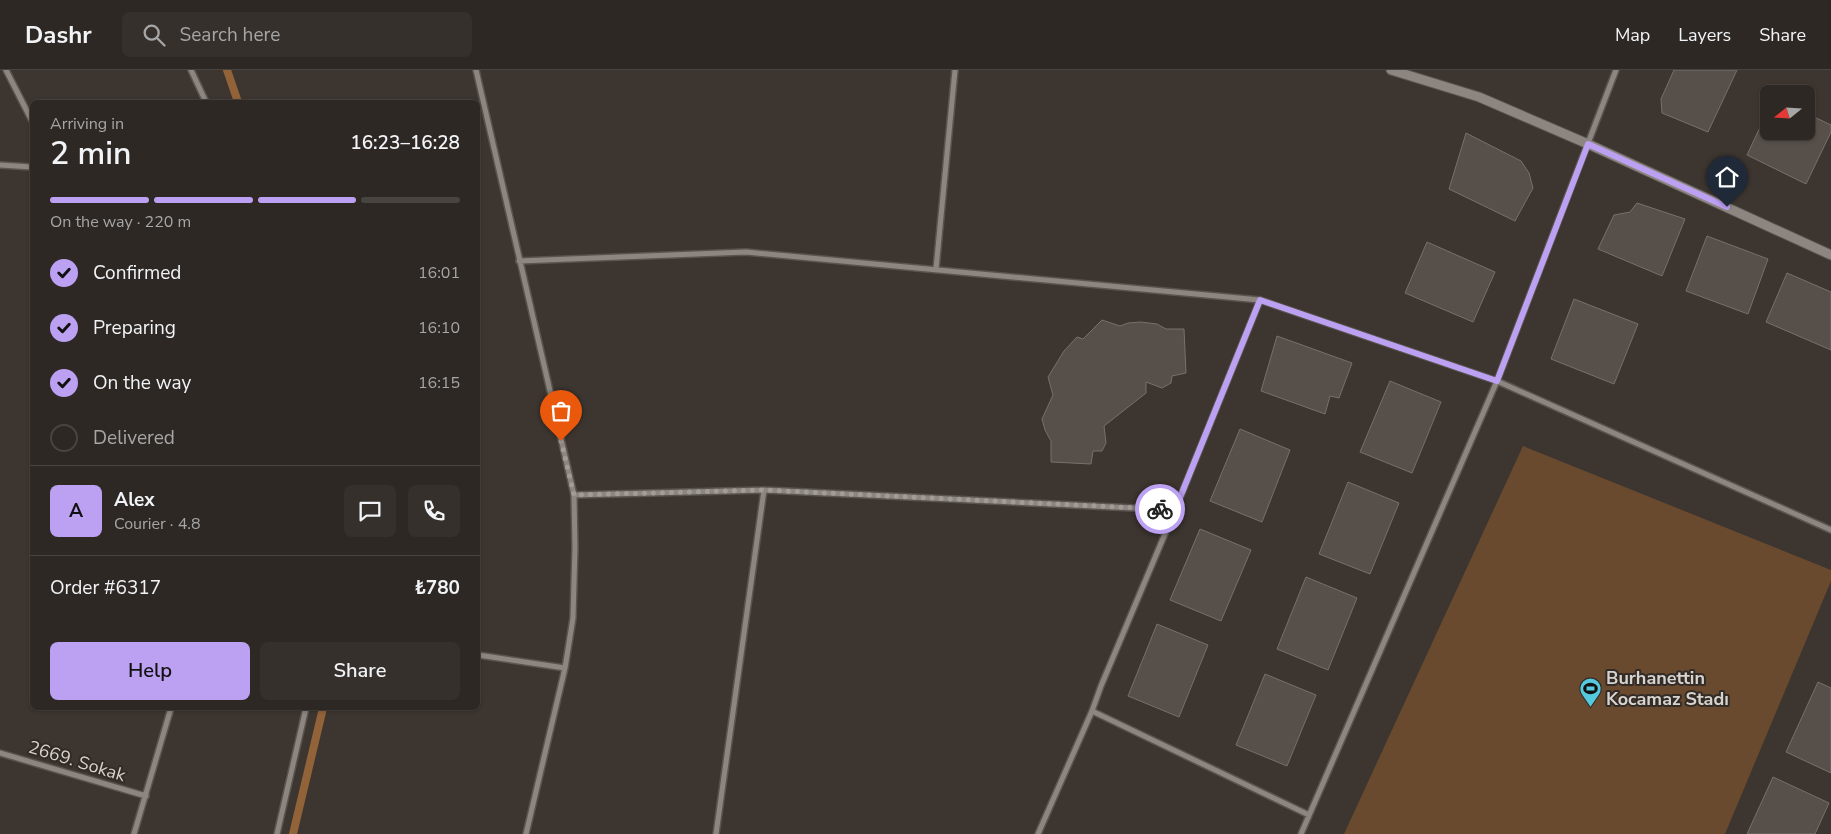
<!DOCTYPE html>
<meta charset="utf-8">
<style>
body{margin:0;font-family:"Nunito Sans",sans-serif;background:#35302c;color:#f1f3f6;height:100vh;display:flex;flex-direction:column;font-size:19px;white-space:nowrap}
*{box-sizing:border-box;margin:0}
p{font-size:16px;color:#a7a6a6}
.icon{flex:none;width:28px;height:28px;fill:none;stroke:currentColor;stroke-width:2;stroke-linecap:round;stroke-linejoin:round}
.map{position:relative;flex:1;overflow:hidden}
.side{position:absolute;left:30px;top:30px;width:450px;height:610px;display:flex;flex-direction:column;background:#2d2824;border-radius:8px;box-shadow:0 1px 4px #0004,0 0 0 1px #484441}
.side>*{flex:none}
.needle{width:32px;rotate:252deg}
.controls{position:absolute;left:1760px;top:15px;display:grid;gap:10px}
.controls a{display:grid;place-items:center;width:55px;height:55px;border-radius:8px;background:#2d2824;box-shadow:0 1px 4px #0004,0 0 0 1px #484441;font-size:25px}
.pin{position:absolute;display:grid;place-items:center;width:42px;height:42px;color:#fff;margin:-51px -21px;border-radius:50% 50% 50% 0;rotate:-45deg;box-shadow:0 0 5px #0007}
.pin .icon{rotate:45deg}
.courier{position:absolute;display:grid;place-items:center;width:50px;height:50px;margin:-25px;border:4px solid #bca0f2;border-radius:50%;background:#fff;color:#222;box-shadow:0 1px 6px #0007}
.summary em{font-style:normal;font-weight:600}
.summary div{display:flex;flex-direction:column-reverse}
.summary{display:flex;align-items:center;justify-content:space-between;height:85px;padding:0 20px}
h1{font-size:32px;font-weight:600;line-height:38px}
.bar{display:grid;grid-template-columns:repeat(4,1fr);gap:8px 5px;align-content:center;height:60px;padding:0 20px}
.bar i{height:6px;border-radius:4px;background:#484441}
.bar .active{background:#bca0f2}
.bar p{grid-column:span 4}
.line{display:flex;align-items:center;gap:12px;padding:0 20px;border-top:1px solid #484441}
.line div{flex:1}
.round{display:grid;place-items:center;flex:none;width:52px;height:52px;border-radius:8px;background:#35302c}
ol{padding:0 20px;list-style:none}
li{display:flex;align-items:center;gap:15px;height:55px}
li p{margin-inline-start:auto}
li .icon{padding:5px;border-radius:50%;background:#bca0f2;color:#111;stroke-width:4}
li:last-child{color:#a7a6a6}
li i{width:28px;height:28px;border:2px solid #484441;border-radius:50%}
.cta{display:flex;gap:10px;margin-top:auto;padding:10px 20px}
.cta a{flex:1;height:58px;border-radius:8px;background:#bca0f2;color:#111;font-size:20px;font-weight:600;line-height:58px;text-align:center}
.cta a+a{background:#35302c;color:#f1f3f6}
header{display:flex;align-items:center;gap:30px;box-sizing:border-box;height:70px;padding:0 25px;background:#2d2824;border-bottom:1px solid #484441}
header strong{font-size:24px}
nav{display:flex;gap:28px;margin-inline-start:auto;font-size:18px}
.search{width:350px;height:45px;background:#35302c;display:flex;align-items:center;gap:12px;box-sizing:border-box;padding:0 18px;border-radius:8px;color:#a7a6a6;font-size:19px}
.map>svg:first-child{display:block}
</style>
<header>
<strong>Dashr</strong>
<div class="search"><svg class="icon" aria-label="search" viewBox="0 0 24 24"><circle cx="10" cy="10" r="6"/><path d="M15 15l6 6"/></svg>Search here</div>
<nav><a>Map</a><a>Layers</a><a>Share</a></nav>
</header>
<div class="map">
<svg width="1831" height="764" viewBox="0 0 1831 764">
<rect width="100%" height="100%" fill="#3c3530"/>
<path fill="#6a4a2f" d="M1523 376 1831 500V511L1725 764H1344Z"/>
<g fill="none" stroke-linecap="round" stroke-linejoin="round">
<path stroke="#926339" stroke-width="8" d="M227 0 238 32
M293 764 323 638"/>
</g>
<path fill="#574f49" stroke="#78706a" d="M1674 0H1737L1708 62 1662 43 1661 29Z
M1769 38V61H1806V43L1831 55V62L1806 114 1747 85Z
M1466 63 1521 91 1529 103 1533 118 1515 151 1449 119Z
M1637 133 1685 149 1662 206 1598 179 1614 145 1630 142Z
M1707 166 1768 189 1748 244 1686 221Z
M1427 172 1495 202 1473 252 1405 223Z
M1787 203 1831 222V280L1766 252Z
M1574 229 1638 254 1614 314 1551 289Z
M1102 250 1120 256 1128 253 1141 252 1157 254 1166 259H1184L1186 303 1172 306 1171 313 1162 318 1146 312V323L1104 356 1106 373 1102 381H1093L1091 394 1051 392V371L1045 360 1042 349 1053 325 1048 307 1064 281 1077 267 1083 269Z
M1277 266 1352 293 1339 328 1330 326 1325 344 1261 321Z
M1390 311 1441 332 1412 403 1360 382Z
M1240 359 1290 380 1262 452 1210 431Z
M1348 412 1399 433 1370 504 1319 484Z
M1200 459 1251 480 1221 551 1170 530Z
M1306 507 1357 528 1328 600 1277 579Z
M1157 554 1208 575 1179 647 1128 626Z
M1265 604 1316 625 1287 696 1236 675Z
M1818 612 1831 618V703L1786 682Z
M1773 707 1829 733 1815 764H1747Z"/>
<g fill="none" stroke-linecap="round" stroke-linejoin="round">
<defs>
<path id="minor" d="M6 0 32 51
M191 0 206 32
M476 0 574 425 575 478 573 548 565 598 526 764
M0 95 32 97
M519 191 746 182 1260 230 1497 311 1831 460
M936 199 955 0
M574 425 764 420 1175 440
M478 585 565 598
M1092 641 1309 745
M0 683 146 726
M134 764 171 638
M277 764 306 638
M716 764 764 420
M1038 764 1092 641 1101 616 1175 440 1260 230
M1301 764 1497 311 1616 0"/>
<path id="tertiary" d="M1391 0 1479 27 1588 74 1831 185"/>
</defs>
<use href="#minor" stroke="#59544f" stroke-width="8"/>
<use href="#tertiary" stroke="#59544f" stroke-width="11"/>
<use href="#minor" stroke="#8d857f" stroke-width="5"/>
<use href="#tertiary" stroke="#8d857f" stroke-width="9"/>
</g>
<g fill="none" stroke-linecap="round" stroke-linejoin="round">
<path stroke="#a19c97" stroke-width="5" stroke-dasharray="0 9" d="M561 371 574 425 764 420 1160 439"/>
<path stroke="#bca0f2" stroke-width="6" d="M1160 439 1175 440 1260 230 1497 311 1588 74 1727 137"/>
</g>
<defs>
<symbol id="stadium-pin" viewBox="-11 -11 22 30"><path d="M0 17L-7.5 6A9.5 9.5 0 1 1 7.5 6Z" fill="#55cade" stroke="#322b26"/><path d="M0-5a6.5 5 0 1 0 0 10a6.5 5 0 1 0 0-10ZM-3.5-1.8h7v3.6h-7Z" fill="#111"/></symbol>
</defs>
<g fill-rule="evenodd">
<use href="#stadium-pin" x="1578" y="606" width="25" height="34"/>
</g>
<g text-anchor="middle" stroke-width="4" stroke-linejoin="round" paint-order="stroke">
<g font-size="18" font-weight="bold" fill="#d7d3cf" stroke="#322b26" text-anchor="start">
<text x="1606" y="614">Burhanettin<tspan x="1606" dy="21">Kocamaz Stadı</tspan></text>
</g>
<g font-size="18" fill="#d7d3cf" stroke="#322b26">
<text transform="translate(77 691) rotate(17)" y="6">2669. Sokak</text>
</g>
</g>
</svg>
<div class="controls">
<a><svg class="needle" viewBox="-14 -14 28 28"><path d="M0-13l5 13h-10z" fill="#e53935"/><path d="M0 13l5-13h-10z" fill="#a7a6a6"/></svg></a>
</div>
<div class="pin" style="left:561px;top:371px;background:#ea580c"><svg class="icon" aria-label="bag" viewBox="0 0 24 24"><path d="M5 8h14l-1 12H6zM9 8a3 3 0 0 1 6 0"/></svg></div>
<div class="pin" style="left:1727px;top:137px;background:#1f2937"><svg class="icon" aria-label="home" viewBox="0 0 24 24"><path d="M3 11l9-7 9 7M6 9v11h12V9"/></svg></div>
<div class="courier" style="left:1160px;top:439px"><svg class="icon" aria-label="bike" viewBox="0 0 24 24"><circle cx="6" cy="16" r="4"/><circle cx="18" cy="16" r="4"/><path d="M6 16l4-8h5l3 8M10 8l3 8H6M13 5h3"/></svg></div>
<section class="side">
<div class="summary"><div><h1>2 min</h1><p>Arriving in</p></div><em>16:23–16:28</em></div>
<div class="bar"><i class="active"></i><i class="active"></i><i class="active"></i><i></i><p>On the way · 220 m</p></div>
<ol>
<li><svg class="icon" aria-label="check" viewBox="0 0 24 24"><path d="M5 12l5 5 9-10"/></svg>Confirmed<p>16:01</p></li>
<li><svg class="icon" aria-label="check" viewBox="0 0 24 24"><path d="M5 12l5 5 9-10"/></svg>Preparing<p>16:10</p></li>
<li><svg class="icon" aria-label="check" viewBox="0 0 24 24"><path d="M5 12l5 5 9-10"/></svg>On the way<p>16:15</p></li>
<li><i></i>Delivered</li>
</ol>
<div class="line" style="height:90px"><b class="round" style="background:#bca0f2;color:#111">A</b><div><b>Alex</b><p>Courier · 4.8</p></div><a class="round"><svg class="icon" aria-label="chat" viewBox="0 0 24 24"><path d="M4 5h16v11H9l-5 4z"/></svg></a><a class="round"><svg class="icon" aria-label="phone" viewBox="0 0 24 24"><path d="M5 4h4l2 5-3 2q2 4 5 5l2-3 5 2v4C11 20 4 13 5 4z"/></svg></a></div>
<div class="line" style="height:65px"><div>Order #6317</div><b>₺780</b></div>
<div class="cta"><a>Help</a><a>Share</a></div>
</section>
</div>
